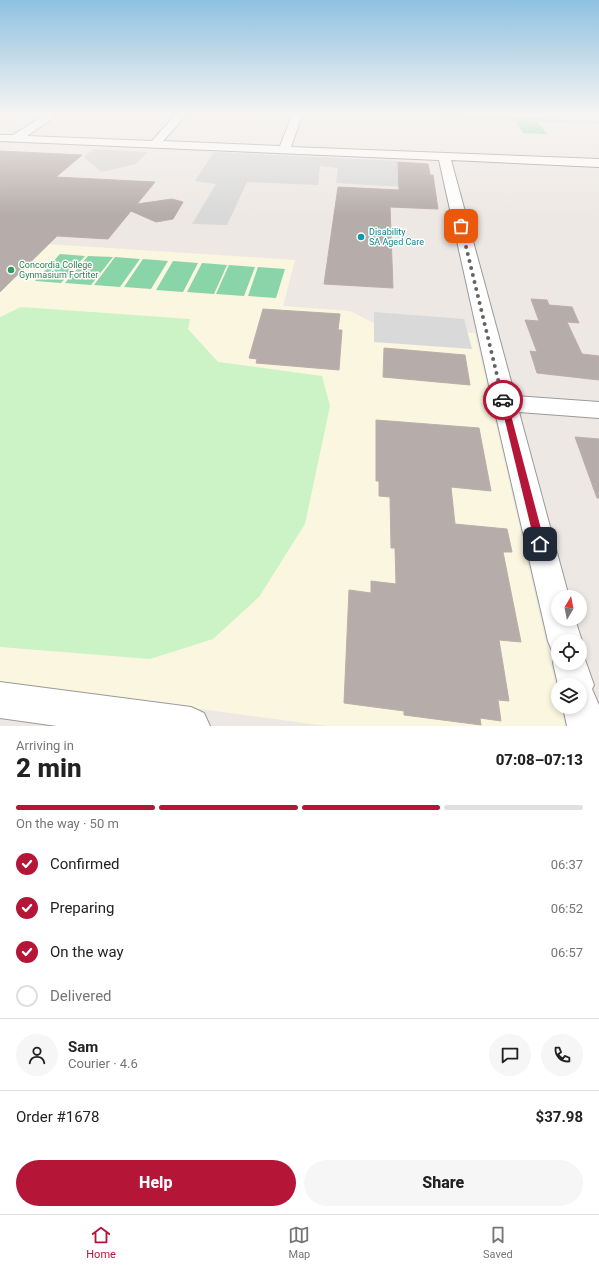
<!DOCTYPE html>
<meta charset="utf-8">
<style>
body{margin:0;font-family:Roboto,sans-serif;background:#f6f6f6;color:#222;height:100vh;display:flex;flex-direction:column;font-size:15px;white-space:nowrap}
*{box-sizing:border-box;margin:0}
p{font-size:13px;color:#767676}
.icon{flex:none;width:22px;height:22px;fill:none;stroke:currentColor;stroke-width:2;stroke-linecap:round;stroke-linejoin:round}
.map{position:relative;height:726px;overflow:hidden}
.panel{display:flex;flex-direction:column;background:#fff;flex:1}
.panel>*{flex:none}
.needle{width:26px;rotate:10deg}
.fabs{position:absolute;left:551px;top:590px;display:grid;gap:8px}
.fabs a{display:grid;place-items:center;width:36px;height:36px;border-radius:50%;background:#fff;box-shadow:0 2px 6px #0003;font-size:20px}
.pin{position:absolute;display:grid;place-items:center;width:34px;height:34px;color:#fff;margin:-17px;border-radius:8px;box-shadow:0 2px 6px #0006}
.courier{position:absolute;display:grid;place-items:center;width:40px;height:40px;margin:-20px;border:3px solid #b51536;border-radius:50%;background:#fff;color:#222;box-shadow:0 1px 5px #0007}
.headline em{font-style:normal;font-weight:800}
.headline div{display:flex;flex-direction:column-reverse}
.headline{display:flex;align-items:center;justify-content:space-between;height:68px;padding:0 16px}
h1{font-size:26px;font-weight:800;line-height:30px}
.bar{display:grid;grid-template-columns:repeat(4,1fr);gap:6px 4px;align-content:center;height:48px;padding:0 16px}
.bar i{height:5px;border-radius:3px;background:#e0e0e0}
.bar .active{background:#b51536}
.bar p{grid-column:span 4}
.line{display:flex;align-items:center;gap:10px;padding:0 16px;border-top:1px solid #e0e0e0}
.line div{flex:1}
.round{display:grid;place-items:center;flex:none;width:42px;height:42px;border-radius:21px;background:#f6f6f6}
ol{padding:0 16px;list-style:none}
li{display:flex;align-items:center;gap:12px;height:44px}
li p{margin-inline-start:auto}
li .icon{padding:4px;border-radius:50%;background:#b51536;color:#fff;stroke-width:4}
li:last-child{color:#767676}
li i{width:22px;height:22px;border:2px solid #e0e0e0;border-radius:50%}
.cta{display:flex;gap:8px;margin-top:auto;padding:8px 16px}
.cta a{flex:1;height:46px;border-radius:24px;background:#b51536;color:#fff;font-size:16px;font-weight:800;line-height:46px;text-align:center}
.cta a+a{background:#f6f6f6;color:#222}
.menu{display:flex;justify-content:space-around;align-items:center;height:56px;border-top:1px solid #e0e0e0;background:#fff;font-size:11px;color:#767676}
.menu a{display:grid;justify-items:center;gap:2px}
.menu .active{color:#b51536}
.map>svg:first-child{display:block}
</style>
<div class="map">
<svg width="599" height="726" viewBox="0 0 599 726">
<rect width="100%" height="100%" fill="#ede8e4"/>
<path fill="#fbf6df" d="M0 241 295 260 283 306 350 311 380 326 475 333 558 695V707H561L565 726H327L0 682Z"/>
<path fill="#cbf3c5" d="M21 307 190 319 188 329 218 362 322 376 330 406 305 524 259 597 213 639 150 659 0 647V317Z"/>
<path fill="#8ad4a9" d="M515 120 537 121 547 134 523 133Z
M60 254 85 256 61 283 35 281Z
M88 256 113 257 91 285 65 283Z
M115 257 140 259 120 287 94 285Z
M143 259 168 261 151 289 124 287Z
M173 261 198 263 183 292 156 290Z
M202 263 227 265 214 294 187 292Z
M229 265 255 267 244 296 216 294Z
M258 267 285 269 276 298 248 296Z"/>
<path fill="#d9d9d9" d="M94 149 147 152 136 164 101 172 84 157Z
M214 152 398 161V168L404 187 336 183 338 168 320 166 318 185 247 182 227 225 192 224 216 184 195 181Z
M374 312 464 319 472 349 374 342Z"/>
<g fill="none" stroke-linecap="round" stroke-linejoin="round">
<path stroke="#a9d5d6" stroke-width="3" d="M408 113 478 118 599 122"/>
</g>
<path fill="#b6adaa" stroke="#bdada8" d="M0 151 82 155 56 177 155 182 137 204 172 199 183 202 173 219 156 222 131 211 108 239 57 236 0 292Z
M398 162 428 164 430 175H433L438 209 390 207 393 288 324 284 338 187 399 190Z
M531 299 547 300 549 305 572 307 579 323 567 322 582 354 599 356V380L537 373 530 351 537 352 525 320 539 321Z
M263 309 340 314 338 330H342L339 370 256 363 257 359 249 358Z
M384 348 465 355 470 385 383 377Z
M376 420 479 428 491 491 451 487 455 524 507 529 512 552H503L521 642 499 640 509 701 498 700 501 721 480 718 481 725 404 715V711L344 703 349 590 371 593V581L396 584 395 548H391L390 497 379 496V481H376Z
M575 437 599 439V498H597Z"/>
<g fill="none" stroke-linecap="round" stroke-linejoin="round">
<defs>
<path id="minor" d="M48 113H60L27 136 152 141 177 113H188L163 141 280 146 293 113H303L291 147 599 159V167L451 160 515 396 599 402V418L519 412 569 597H558V619H575L582 641 580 645V641H558V663H580V650L582 651 594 685 592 689 599 705V726H567L563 707H580V685H558L553 663 556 654 553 653 548 641 543 619 493 403 439 160 0 141V135H13Z
M0 682 191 707 204 713 210 726H57L0 718Z"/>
</defs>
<use href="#minor" stroke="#9a9a9a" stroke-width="2"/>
<use href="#minor" fill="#fff" fill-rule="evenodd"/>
</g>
<linearGradient id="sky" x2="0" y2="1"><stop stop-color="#8fc1e1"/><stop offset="0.53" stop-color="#f7f5f3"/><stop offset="1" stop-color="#f7f5f3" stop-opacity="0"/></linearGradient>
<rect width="599" height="215" fill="url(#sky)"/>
<path fill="#b51536" d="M501 398H506L507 400 545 544 543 547 540 549 537 547 535 544 500 400Z"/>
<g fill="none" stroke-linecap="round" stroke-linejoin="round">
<path stroke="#666463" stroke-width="4" stroke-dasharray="0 7.2" d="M461 226 503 400"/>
</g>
<circle fill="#0f9aa8" stroke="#fff" stroke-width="1.5" cx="361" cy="237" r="4"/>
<circle fill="#2e9e5b" stroke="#fff" stroke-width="1.5" cx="11" cy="270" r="4"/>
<g text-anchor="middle" stroke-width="3" stroke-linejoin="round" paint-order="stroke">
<g font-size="9" fill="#0d838f" stroke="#fff" text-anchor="start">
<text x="369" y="235">Disability<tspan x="369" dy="10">SA Aged Care</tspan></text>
</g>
<g font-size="9" fill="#27864d" stroke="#fff" text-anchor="start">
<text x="19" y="268">Concordia College<tspan x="19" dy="10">Gynmasium Fortiter</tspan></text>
</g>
</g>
</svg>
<div class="fabs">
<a><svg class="needle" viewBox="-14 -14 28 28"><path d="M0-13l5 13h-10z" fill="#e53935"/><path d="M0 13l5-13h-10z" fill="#767676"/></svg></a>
<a><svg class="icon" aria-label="locate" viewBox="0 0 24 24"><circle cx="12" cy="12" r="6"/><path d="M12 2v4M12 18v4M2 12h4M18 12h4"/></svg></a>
<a><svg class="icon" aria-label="layers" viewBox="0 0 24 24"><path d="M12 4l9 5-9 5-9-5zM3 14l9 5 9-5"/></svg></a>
</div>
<div class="pin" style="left:461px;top:226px;background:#ea580c"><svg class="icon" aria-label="bag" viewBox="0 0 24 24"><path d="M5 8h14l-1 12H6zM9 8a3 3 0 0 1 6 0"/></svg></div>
<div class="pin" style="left:540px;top:544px;background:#1f2937"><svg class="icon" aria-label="home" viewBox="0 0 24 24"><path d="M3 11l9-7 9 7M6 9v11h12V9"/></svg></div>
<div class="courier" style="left:503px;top:400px"><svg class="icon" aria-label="car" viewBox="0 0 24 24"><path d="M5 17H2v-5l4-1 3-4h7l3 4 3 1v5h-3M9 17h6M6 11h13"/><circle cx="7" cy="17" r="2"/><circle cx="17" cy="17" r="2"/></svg></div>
</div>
<section class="panel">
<div class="headline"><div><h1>2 min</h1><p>Arriving in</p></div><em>07:08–07:13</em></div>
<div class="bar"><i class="active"></i><i class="active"></i><i class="active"></i><i></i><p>On the way · 50 m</p></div>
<ol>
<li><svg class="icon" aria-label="check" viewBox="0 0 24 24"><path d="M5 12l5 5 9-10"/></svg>Confirmed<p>06:37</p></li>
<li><svg class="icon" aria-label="check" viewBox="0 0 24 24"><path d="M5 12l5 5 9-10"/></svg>Preparing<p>06:52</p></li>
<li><svg class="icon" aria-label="check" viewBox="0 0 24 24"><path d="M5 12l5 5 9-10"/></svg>On the way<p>06:57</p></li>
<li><i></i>Delivered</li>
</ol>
<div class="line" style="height:72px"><a class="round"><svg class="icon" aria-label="person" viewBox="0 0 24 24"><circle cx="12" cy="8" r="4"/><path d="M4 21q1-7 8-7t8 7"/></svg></a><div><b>Sam</b><p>Courier · 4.6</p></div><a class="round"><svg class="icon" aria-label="chat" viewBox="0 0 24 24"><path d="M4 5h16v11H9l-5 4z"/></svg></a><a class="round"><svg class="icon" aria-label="phone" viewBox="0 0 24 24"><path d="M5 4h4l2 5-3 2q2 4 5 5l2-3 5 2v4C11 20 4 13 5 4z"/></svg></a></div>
<div class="line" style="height:52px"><div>Order #1678</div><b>$37.98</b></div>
<div class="cta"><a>Help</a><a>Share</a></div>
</section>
<nav class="menu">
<a class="active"><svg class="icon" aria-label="home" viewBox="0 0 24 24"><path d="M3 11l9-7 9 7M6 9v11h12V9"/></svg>Home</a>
<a><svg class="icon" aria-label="map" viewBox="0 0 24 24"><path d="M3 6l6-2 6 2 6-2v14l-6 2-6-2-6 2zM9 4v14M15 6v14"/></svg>Map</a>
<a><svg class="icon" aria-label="saved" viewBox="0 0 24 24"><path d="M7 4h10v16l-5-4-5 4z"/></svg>Saved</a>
</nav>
